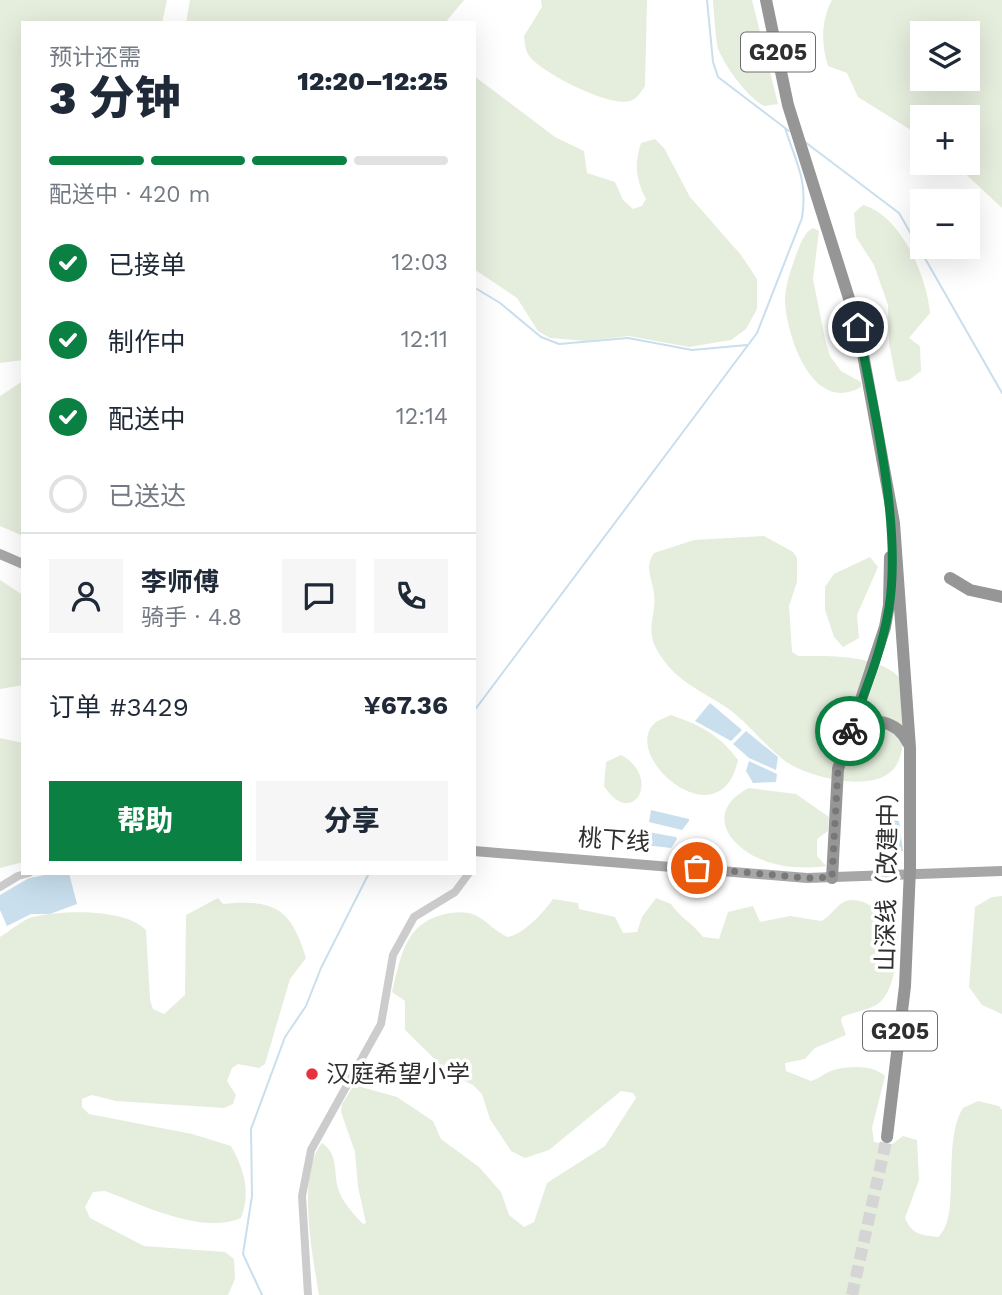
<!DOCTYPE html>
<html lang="zh">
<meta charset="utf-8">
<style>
body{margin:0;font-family:"Work Sans","Noto Sans SC",sans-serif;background:#f6f6f7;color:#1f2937;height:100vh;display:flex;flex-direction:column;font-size:26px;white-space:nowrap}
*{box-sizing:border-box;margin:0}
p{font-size:23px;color:#747a83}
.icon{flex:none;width:38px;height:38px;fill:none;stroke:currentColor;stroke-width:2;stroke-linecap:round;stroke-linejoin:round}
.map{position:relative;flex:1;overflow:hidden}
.panel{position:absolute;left:21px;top:21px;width:455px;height:854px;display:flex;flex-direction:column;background:#fff;border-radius:0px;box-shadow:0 7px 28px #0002}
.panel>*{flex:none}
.controls{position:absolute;left:910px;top:21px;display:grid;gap:14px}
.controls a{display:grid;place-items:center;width:70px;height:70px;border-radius:0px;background:#fff;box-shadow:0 7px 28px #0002;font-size:35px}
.pin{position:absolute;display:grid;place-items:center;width:60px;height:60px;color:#fff;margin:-30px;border:4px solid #fff;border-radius:50%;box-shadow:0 2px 7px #0007}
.courier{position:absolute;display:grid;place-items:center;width:70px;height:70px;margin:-35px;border:5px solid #0b8043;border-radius:50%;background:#fff;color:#222;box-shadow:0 2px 9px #0007}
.overview em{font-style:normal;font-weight:800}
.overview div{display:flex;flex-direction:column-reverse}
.overview{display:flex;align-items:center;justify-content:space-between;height:119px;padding:0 28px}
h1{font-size:46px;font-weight:800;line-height:52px}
.bar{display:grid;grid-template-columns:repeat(4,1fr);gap:10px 7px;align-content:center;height:84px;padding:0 28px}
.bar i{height:9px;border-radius:5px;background:#e0e1e3}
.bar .on{background:#0b8043}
.bar p{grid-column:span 4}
.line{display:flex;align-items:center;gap:18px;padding:0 28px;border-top:2px solid #e0e1e3}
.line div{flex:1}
.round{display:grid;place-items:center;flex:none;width:74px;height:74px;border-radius:0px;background:#f6f6f7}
ol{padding:0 28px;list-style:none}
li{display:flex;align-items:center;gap:21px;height:77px}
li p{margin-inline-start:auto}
li .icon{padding:7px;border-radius:50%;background:#0b8043;color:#fff;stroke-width:4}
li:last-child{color:#747a83}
li i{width:38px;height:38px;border:4px solid #e0e1e3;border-radius:50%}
.button{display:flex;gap:14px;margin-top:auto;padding:14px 28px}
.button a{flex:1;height:80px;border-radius:0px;background:#0b8043;color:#fff;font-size:28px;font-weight:800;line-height:80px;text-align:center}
.button a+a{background:#f6f6f7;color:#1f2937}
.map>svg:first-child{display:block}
</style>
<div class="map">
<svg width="1002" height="1295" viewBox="0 0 1002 1295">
<rect width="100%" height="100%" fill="#fff"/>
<path fill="#e5eddd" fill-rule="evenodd" d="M0 0H167L162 23H23V360L0 363Z
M190 0H464L445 23H186Z
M541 0H647L645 86C641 92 637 99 630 101 609 107 544 74 530 57 525 51 525 44 524 36L542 7Z
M713 0H752L778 104 764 106C748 98 721 62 717 45 715 30 714 15 713 0Z
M832 0H1002V208L954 163H968V117H922V137L858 97 847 73 828 66C821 44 821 20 832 0ZM922 33H968V79H922Z
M474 76 555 137 584 151 587 173 615 182 623 200 633 209 642 206 646 199C636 180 634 164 641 143L655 139 664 148 690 197 741 255 757 279V309L746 329 731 340 689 347 629 336 586 341 550 338 538 331 517 298 474 269Z
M863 205C901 215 927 277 930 313L909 338 920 346 921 371 909 380 898 382 896 379 889 343 888 305 874 265 856 237 854 213Z
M813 228 819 231 813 279 826 344 830 356 841 371 861 382V387C813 415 787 337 785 302 785 285 791 270 796 255 800 245 804 232 813 228Z
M23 381V536L0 526V396Z
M764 536 793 552 797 558V582L789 606 792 652 798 656C829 656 879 654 901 679 898 705 910 740 897 764 880 796 809 778 785 761 765 746 750 725 730 710 703 691 679 684 660 655 643 630 657 618 654 593 652 578 644 567 654 553L694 540Z
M870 557 878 567 857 615 859 638 843 647 834 637 825 610V587L834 574Z
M0 580 23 595V685L0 689Z
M671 715C700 725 720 735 738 760 720 844 617 754 656 722 660 719 667 717 671 715Z
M0 738 23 743V862L0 868Z
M621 755C663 778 632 830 604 786L606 762Z
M749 788 796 794 829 817 828 831 817 839V856L826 866C804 869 781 868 760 859 724 843 707 809 749 788Z
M1002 896V1014L982 1005 969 987 975 907 992 897Z
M218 898 223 904C275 899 291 908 306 958L290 979 265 1064 259 1068 238 1064 232 1068 227 1081 236 1095 233 1104 224 1108 116 1101 92 1095 82 1099V1107L89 1114 192 1134 231 1146C244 1169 251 1192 241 1218 201 1235 143 1205 105 1191L93 1192 85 1207 90 1218 144 1246 225 1252 234 1259 235 1279 228 1295H0V937C10 931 22 920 33 917 62 910 125 908 146 930L150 1000 153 1009 164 1014 185 995 186 915Z
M656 898 671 904C680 918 693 923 703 937L719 939 728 912 753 906 760 922 790 916 821 921C829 917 832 912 838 906 857 889 881 913 897 924 900 943 896 990 879 1003 870 1010 853 1012 842 1017L841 1021 846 1035 815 1048 805 1059 785 1063 786 1071 811 1081C819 1079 823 1074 831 1071 846 1066 872 1064 885 1076L872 1128 874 1142 891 1145 903 1136 917 1140 919 1180 905 1218C912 1235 922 1235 938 1237 962 1218 941 1143 963 1108L978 1101 999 1106 1002 1110V1295H319C313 1258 296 1174 322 1143 339 1155 333 1170 338 1188 341 1200 354 1215 363 1224L366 1223 358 1187 355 1152 341 1112 342 1104 354 1085 397 1097 433 1121 441 1139 479 1167 501 1192 509 1215 524 1227 534 1222 547 1183 605 1146 636 1098 633 1093 621 1091 549 1150 525 1158 511 1151 490 1119 482 1094 473 1085 450 1074 405 1030V1001L392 992C401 956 405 923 445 914 457 912 466 911 477 916 488 922 496 932 508 937 524 934 544 912 553 899L578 903 579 909 615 917 623 933 637 932 642 917Z"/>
<path fill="#c9dfed" d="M710 703 742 730 731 741 695 721Z
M746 731 778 757 776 770 749 758 733 744Z
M749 761 777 774 776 782 753 783 746 771Z
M651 810 689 819V821L682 830 649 822Z
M882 819 899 821 903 851 887 852Z
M648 832 676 837 677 839 671 848 644 845Z
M55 873H69L77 904 50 914H31L7 926 0 910V895L29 878Z"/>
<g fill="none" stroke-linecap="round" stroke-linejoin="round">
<path stroke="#c9dfed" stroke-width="2" d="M707 0 713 62 718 77 789 131
M805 142 899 213 1002 393
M477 289 500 303 541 337 559 344 628 338 692 350 747 345
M474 711 757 333 802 218C808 179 796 163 785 128
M262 1295 243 1254 252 1196 251 1129 285 1037 306 1006 321 968 369 873"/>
<path stroke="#d5d5d5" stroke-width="12" stroke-dasharray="12 6" stroke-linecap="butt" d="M852 1295 887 1137"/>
<path stroke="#ccc" stroke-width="8" d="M0 887 18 876 29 873
M308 1295 302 1196 311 1150 381 1024 393 955 414 917 455 892 469 873"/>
<path stroke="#a7a7a7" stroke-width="10" d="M0 554 23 564
M474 851 807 878 1002 871"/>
<path stroke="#969696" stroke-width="12" d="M766 0 788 105 858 327 894 523 910 748V869
M950 578 970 590 1002 597
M851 730C870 715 897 720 908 743
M832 878 838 769 885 627 889 605 890 557
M887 1137 905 986 909 892"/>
<path stroke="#969696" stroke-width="12" d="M909 892 910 869"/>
</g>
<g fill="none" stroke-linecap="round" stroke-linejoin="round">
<path stroke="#787878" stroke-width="7" stroke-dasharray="0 12.6" d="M697 868 807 878 832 877 838 769 850 731"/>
<path stroke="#0b8043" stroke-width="9" d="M850 731C865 691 882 651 889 608 902 526 874 409 858 327"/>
</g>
<circle fill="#e7313d" stroke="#fff" stroke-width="2.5" cx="312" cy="1074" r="7"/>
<g text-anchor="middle" stroke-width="7" stroke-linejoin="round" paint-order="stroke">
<g fill="#fff" stroke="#6d6d6d" stroke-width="2">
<rect x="741" y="32.5" width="74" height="39" rx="5"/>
<rect x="863" y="1011.5" width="74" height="39" rx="5"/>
</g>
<g font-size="23" font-weight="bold" fill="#2f2f2f">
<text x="778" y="60">G205</text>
<text x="900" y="1039">G205</text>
</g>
<g font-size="24" fill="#2f2f2f" stroke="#fff">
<text transform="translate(614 840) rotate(4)" y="8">桃下线</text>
<text transform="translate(887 875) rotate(-89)" y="8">山深线（改建中）</text>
</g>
<g font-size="24" fill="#2f2f2f" stroke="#fff" text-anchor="start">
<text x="326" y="1082">汉庭希望小学</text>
</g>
</g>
</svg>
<div class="controls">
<a><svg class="icon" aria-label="layers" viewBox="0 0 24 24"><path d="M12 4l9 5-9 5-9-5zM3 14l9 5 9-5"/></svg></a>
<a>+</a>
<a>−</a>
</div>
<div class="pin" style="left:697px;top:868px;background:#ea580c"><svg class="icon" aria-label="bag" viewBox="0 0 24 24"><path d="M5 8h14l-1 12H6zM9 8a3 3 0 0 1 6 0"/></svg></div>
<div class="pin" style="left:858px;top:327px;background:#1f2937"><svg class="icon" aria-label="home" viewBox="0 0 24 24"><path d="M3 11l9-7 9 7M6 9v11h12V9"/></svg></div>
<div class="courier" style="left:850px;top:731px"><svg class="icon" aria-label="bike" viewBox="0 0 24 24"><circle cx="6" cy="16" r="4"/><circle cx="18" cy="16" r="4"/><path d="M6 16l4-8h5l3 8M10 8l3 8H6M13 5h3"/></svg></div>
<section class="panel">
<div class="overview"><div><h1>3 分钟</h1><p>预计还需</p></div><em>12:20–12:25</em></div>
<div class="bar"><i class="on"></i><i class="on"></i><i class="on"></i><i></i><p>配送中 · 420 m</p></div>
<ol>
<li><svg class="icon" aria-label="check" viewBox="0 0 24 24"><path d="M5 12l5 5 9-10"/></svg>已接单<p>12:03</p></li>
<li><svg class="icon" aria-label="check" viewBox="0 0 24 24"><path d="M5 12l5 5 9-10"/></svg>制作中<p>12:11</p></li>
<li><svg class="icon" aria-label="check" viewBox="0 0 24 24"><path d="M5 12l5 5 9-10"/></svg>配送中<p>12:14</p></li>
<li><i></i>已送达</li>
</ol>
<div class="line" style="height:126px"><a class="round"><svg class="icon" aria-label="person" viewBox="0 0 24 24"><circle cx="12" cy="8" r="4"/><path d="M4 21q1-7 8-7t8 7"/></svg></a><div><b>李师傅</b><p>骑手 · 4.8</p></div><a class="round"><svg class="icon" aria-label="chat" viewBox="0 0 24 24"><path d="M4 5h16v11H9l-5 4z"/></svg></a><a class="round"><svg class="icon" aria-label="phone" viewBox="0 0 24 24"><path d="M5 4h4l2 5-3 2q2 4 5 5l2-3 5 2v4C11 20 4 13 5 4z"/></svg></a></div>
<div class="line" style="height:91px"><div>订单 #3429</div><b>¥67.36</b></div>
<div class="button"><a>帮助</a><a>分享</a></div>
</section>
</div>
